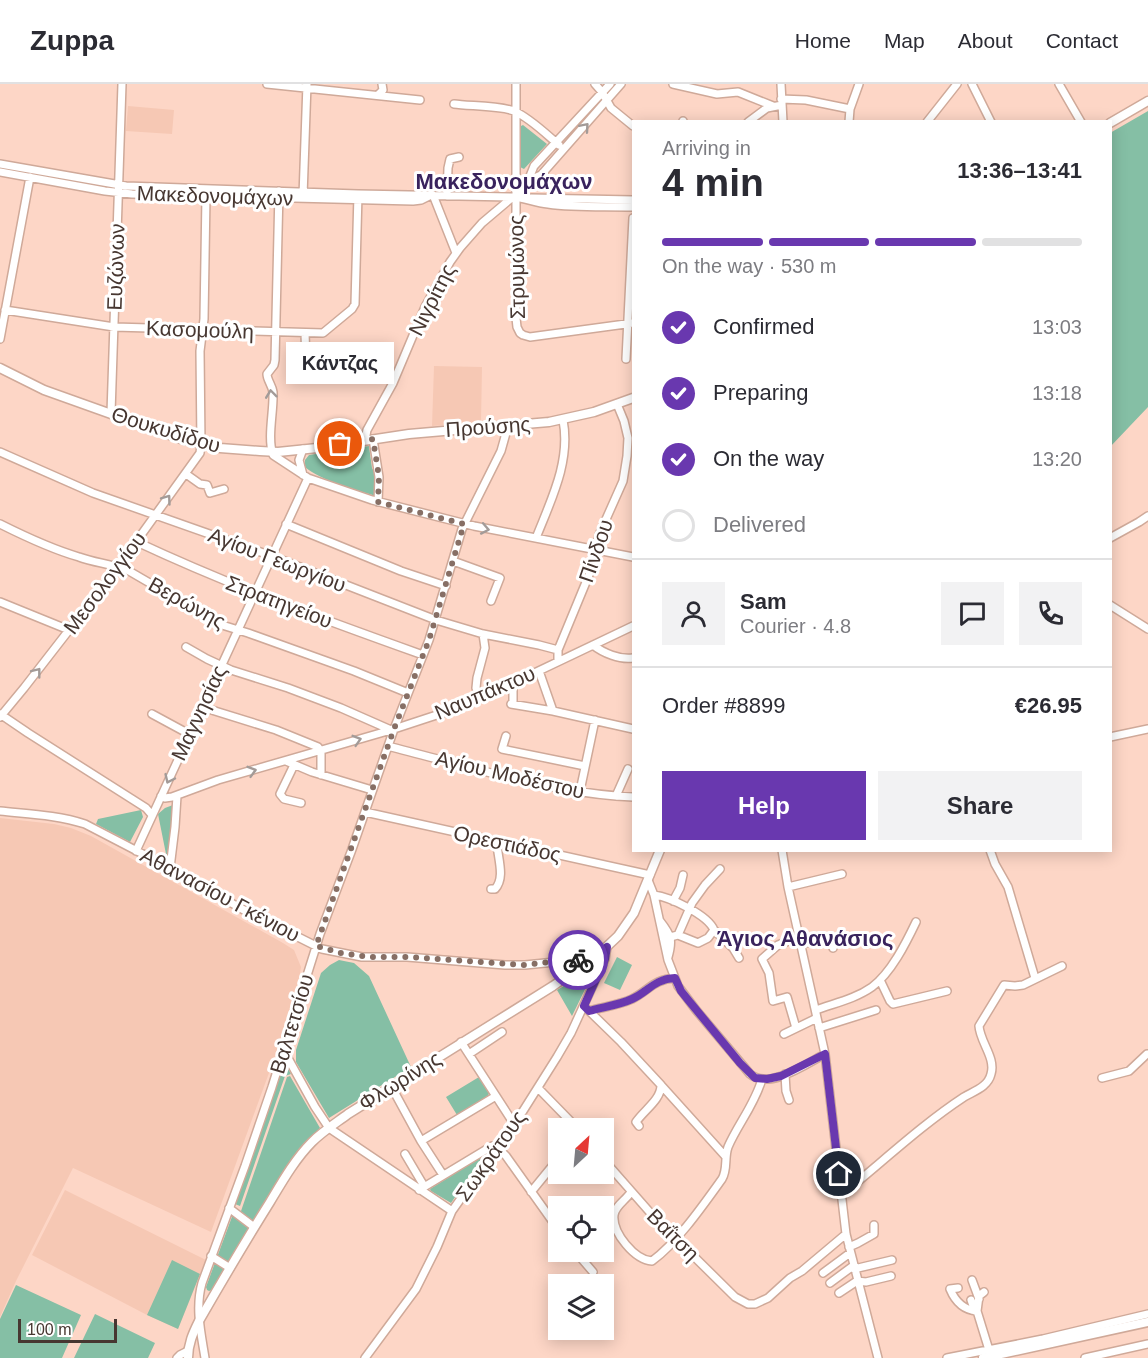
<!DOCTYPE html>
<meta charset="utf-8">
<style>
body{margin:0;font-family:Arial,sans-serif;background:#f2f2f3;color:#2b2b33;height:100vh;display:flex;flex-direction:column;font-size:22px;white-space:nowrap}
*{box-sizing:border-box;margin:0}
p{font-size:20px;color:#7c7c81}
.icon{flex:none;width:33px;height:33px;fill:none;stroke:currentColor;stroke-width:2;stroke-linecap:round;stroke-linejoin:round}
.map{position:relative;flex:1;overflow:hidden}
.sheet{position:absolute;left:632px;top:36px;width:480px;height:732px;display:flex;flex-direction:column;background:#fff;border-radius:0px;box-shadow:0 3px 15px #0003}
.sheet>*{flex:none}
.needle{width:39px;rotate:26deg}
.fabs{position:absolute;left:548px;top:1034px;display:grid;gap:12px}
.fabs a{display:grid;place-items:center;width:66px;height:66px;border-radius:0px;background:#fff;box-shadow:0 3px 15px #0003;font-size:30px}
.scale{position:absolute;left:18px;bottom:15px;width:99px;box-sizing:border-box;padding-left:6px;border:3px solid #473731;border-top:0;font-size:16px;line-height:21px;white-space:nowrap;color:#473731;-webkit-text-stroke:4px #fff;paint-order:stroke}
.pin{position:absolute;display:grid;place-items:center;width:51px;height:51px;color:#fff;margin:-26px;border:3px solid #fff;border-radius:50%;box-shadow:0 2px 6px #0007}
.courier{position:absolute;display:grid;place-items:center;width:60px;height:60px;margin:-30px;border:4px solid #6938af;border-radius:50%;background:#fff;color:#222;box-shadow:0 2px 8px #0007}
.bubble{position:absolute;height:42px;border-radius:0px;background:#fff;box-shadow:0 3px 15px #0003;font-size:20px;font-weight:700;line-height:42px;text-align:center}
.overview em{font-style:normal;font-weight:700}
.overview div{display:flex;flex-direction:column-reverse}
.overview{display:flex;align-items:center;justify-content:space-between;height:102px;padding:0 30px}
h1{font-size:39px;font-weight:700;line-height:45px}
.bar{display:grid;grid-template-columns:repeat(4,1fr);gap:9px 6px;align-content:center;height:72px;padding:0 30px}
.bar i{height:8px;border-radius:4px;background:#e1e1e2}
.bar .active{background:#6938af}
.bar p{grid-column:span 4}
.line{display:flex;align-items:center;gap:15px;padding:0 30px;border-top:2px solid #e1e1e2}
.line div{flex:1}
.round{display:grid;place-items:center;flex:none;width:63px;height:63px;border-radius:0px;background:#f2f2f3}
ol{padding:0 30px;list-style:none}
li{display:flex;align-items:center;gap:18px;height:66px}
li p{margin-inline-start:auto}
li .icon{padding:6px;border-radius:50%;background:#6938af;color:#fff;stroke-width:4}
li:last-child{color:#7c7c81}
li i{width:33px;height:33px;border:3px solid #e1e1e2;border-radius:50%}
.cta{display:flex;gap:12px;margin-top:auto;padding:12px 30px}
.cta a{flex:1;height:69px;border-radius:0px;background:#6938af;color:#fff;font-size:24px;font-weight:700;line-height:69px;text-align:center}
.cta a+a{background:#f2f2f3;color:#2b2b33}
header{display:flex;align-items:center;gap:36px;box-sizing:border-box;height:84px;padding:0 30px;background:#fff;border-bottom:2px solid #e1e1e2}
header strong{font-size:28px}
nav{display:flex;gap:33px;margin-inline-start:auto;font-size:21px}
.map>svg:first-child{display:block}
</style>
<header>
<strong>Zuppa</strong>
<nav><a>Home</a><a>Map</a><a>About</a><a>Contact</a></nav>
</header>
<div class="map">
<svg width="1148" height="1274" viewBox="0 0 1148 1274">
<rect width="100%" height="100%" fill="#fdd6c6"/>
<path fill="#f6c8b4" d="M128 22 174 26 172 50 126 47Z
M434 282 482 283 481 338 432 342Z
M0 734 54 740 71 744 91 752 283 859 294 866 301 883 299 895 277 967 211 1148 73 1084 16 1197 0 1233Z
M65 1106 206 1176 178 1245 147 1231 32 1171Z"/>
<path fill="#85bfa5" d="M1148 27V323L1110 363V49Z
M523 41 547 60 524 85 520 83 521 42Z
M369 362 372 384 376 391 377 412C359 408 318 395 305 383V376L309 371Z
M173 721V722L168 771 166 770 158 730 165 724Z
M141 726 143 733 130 758 96 740 98 735Z
M617 873 632 881 620 906 604 899Z
M339 876 354 879 369 892 411 983 329 1034 296 978V966L321 889 330 881Z
M596 883 572 932 557 906Z
M284 977 291 990 285 992 240 1122 235 1120Z
M290 992 320 1044C291 1071 273 1107 252 1140L240 1130 287 993Z
M479 993 489 1009 488 1012 457 1031 446 1013Z
M480 1074 481 1075 451 1119 431 1107 430 1105Z
M233 1130 250 1142 212 1206 209 1207 207 1206 206 1203Z
M172 1176 200 1190 178 1245 147 1231Z
M16 1201 81 1231 62 1274H0V1235Z
M95 1230 155 1259 148 1274H74Z"/>
<g fill="none" stroke-linecap="round" stroke-linejoin="round">
<defs>
<path id="minor" d="M267 0 420 16
M516 0V234L517 243 520 249 523 251 530 253 633 239
M595 0 602 8 611 24 633 42
M673 0 717 10 738 8 773 22
M781 0 783 38
M972 0 991 38
M1059 0 1081 38
M378 11 383 6 382 0
M781 15 806 16 850 25 859 0
M454 20C468 22 502 22 514 27 530 34 546 50 559 61
M683 38V37
M748 38 767 24 782 21
M849 38 850 25
M927 38 957 0
M0 80 126 102 358 110 513 113
M0 88 105 107 132 110 413 117 421 116 429 112
M528 97 541 91 621 0
M279 107 275 276 274 281 267 290C267 296 272 301 273 308 274 327 267 353 273 371L308 394 372 416 474 442 633 473
M433 111 456 169
M303 112 307 0
M447 112 448 84 450 75 459 73
M516 113C527 115 537 119 548 120 576 124 605 122 633 123
M531 114 633 116
M5 226 114 243 323 249 352 225 355 220 358 110
M305 249 306 278
M0 255 30 93
M626 275 633 134
M111 329 122 0
M373 355 379 393 378 418
M365 356 367 346 393 299 425 223 450 178 460 164 482 139 508 117 513 113H516L528 97 534 82 610 0
M0 368 93 409 269 471 436 536 483 550 539 561 558 566
M186 390 200 400 207 401 210 409 224 405
M303 391 299 376 303 365
M0 440C26 453 51 465 79 473 95 479 113 480 129 487L222 541 248 549 354 587 408 609
M286 440 401 487 446 502
M536 454C551 416 571 377 563 336
M1110 454 1139 438 1148 432
M137 458C231 502 325 536 423 571
M453 477 500 494 491 517
M0 518 69 546
M1110 521 1148 545
M593 561C603 569 620 576 633 574
M186 563 207 575 231 586 288 604 341 624 391 646
M558 577V566L591 486 599 451 623 397 627 372 628 354 624 337 617 320
M539 587 553 627
M513 600V620
M481 614 476 604 477 594 485 564 483 550
M511 620 553 627 633 645
M202 623 276 646 318 663 321 667V691
M0 630 28 649 146 724 152 731
M152 630 189 650
M0 633 24 604 118 483 200 369 201 361 200 267 204 235 206 112
M506 652 502 665 585 682
M1110 653 1148 645
M388 662C421 671 454 679 487 688 535 700 584 711 633 713
M286 677 312 688 372 706
M294 681 280 710 284 715 301 719
M580 707 595 636
M161 712 165 714 172 713 218 696 391 646 461 623 505 603 633 542
M616 712 628 685
M0 727C28 730 58 731 85 740L164 781 242 825 322 865 362 873H407L505 881H525L575 876 587 879
M365 728 650 791
M782 766 788 803 825 970 846 1150 878 1274
M990 766 995 780 1008 803 1035 894
M136 767 308 394
M170 784 175 743 177 712
M648 796 654 811 668 876 678 902 696 926 750 990C769 1006 806 980 825 970
M788 803 842 790
M491 805H495C506 793 497 773 497 758
M654 811C670 813 708 831 714 846L708 854 698 859 678 851 670 853
M673 817 680 804 683 791
M660 837C671 851 673 856 668 873
M714 846 733 864 739 874
M678 851 692 819 705 801 720 785
M801 860 829 854 831 856 833 864
M880 896 890 917 893 920 947 907
M584 922 621 958 661 1001C661 1016 644 1026 636 1038L639 1042
M816 926C835 919 855 915 872 903 891 889 906 859 916 838
M589 927C603 923 619 921 632 915 648 907 654 895 675 894
M796 944 787 913 773 917 769 889 762 875 778 861 799 853
M819 944 876 926
M784 950 817 934
M461 958 514 1040
M284 967 315 1023 329 1044 452 1127
M469 970 502 948
M785 990 786 1007 789 1016
M1102 994 1129 987 1147 970H1148
M661 1001 726 1073
M391 1002 421 1057 443 1091
M538 1004 577 1044
M421 1057 496 1012
M405 1070 424 1102
M603 1075 654 1133 735 1213 748 1220H755L768 1214 790 1194 802 1187 846 1150
M419 1106 492 1062H496L506 1072 558 1145
M531 1108 558 1075
M631 1108C626 1116 615 1122 614 1131 612 1149 635 1176 652 1177 677 1159 704 1120 722 1095 728 1085 724 1074 728 1063 738 1040 755 1020 762 995
M841 1109 856 1099C891 1070 926 1038 964 1013 974 1007 988 1003 991 990 996 974 980 958 979 942L1004 901 1015 902 1023 901 1062 882
M229 1124 254 1143
M849 1163 858 1159 874 1150V1141
M575 1167 593 1188
M211 1172 230 1184
M854 1185 892 1176
M823 1189 850 1169
M972 1196 979 1215
M830 1199 853 1182
M958 1204 950 1205C955 1217 964 1226 977 1227
M984 1208 979 1212 977 1227 989 1266
M839 1209 857 1197 866 1198 891 1192
M971 1216 975 1227
M177 1274 180 1271 188 1267
M205 1274C201 1249 195 1224 202 1199L245 1082 272 1003 320 850 351 768 394 645 429 556 462 445 501 367 508 342
M365 1274 416 1205 437 1163 452 1127 523 1027 557 973 571 949 600 886 605 875 607 863
M947 1274 1043 1255 1148 1230
M1085 1274 1148 1260"/>
<path id="major" d="M1110 39 1148 17
M0 284 44 306 184 356 220 364 260 367 278 368 317 364 409 350 549 338 594 328 633 314
M188 1274C188 1260 193 1249 199 1237 222 1197 245 1158 270 1118 282 1098 295 1075 312 1058 323 1047 336 1039 348 1030L553 902 600 869 618 852 634 829 660 766
M983 1274 1148 1238"/>
</defs>
<use href="#minor" stroke="#cfa999" stroke-width="10"/>
<use href="#major" stroke="#cfa999" stroke-width="11"/>
<use href="#minor" stroke="#fff" stroke-width="7"/>
<use href="#major" stroke="#fff" stroke-width="8"/>
</g>
<defs><path id="oneway-chevron" d="M-2-3.5L2.5 0L-2 3.5" fill="none" stroke-width="1.6" stroke-linecap="round" stroke-linejoin="round" transform="scale(1.5)"/></defs>
<g stroke="#a39b98">
<use href="#oneway-chevron" transform="translate(585 43) rotate(-49)"/>
<use href="#oneway-chevron" transform="translate(271 310) rotate(-97)"/>
<use href="#oneway-chevron" transform="translate(167 415) rotate(-54)"/>
<use href="#oneway-chevron" transform="translate(485 445) rotate(11)"/>
<use href="#oneway-chevron" transform="translate(37 588) rotate(-52)"/>
<use href="#oneway-chevron" transform="translate(357 656) rotate(-17)"/>
<use href="#oneway-chevron" transform="translate(252 687) rotate(-16)"/>
<use href="#oneway-chevron" transform="translate(169 695) rotate(115)"/>
</g>
<g fill="none" stroke-linecap="round" stroke-linejoin="round">
<path stroke="#876f65" stroke-width="6" stroke-dasharray="0 10.8" d="M340 360 373 355 379 393 378 418 464 440 429 556 394 645 316 862 341 869 370 873H407L525 881 559 877 578 876"/>
<path stroke="#6938af" stroke-width="8" d="M578 876 586 879 607 863 605 875 584 922 589 927C603 923 619 921 632 915 648 908 654 895 675 894L681 907 689 917 740 979 755 994 767 995 781 992 825 970 839 1090"/>
</g>
<g text-anchor="middle" stroke-width="6" stroke-linejoin="round" paint-order="stroke">
<g font-size="21" fill="#473731" stroke="#fff">
<text transform="translate(215 112) rotate(2)" y="7">Μακεδονομάχων</text>
<text transform="translate(116 183) rotate(-88)" y="7">Ευζώνων</text>
<text transform="translate(517 183) rotate(-91)" y="7">Στρυμώνος</text>
<text transform="translate(432 216) rotate(-63)" y="7">Νιγρίτης</text>
<text transform="translate(200 246) rotate(2)" y="7">Κασομούλη</text>
<text transform="translate(488 343) rotate(-4)" y="7">Προύσης</text>
<text transform="translate(166 346) rotate(17)" y="7">Θουκυδίδου</text>
<text transform="translate(596 467) rotate(-71)" y="7">Πίνδου</text>
<text transform="translate(277 476) rotate(21)" y="7">Αγίου Γεωργίου</text>
<text transform="translate(105 499) rotate(-53)" y="7">Μεσολογγίου</text>
<text transform="translate(279 518) rotate(21)" y="7">Στρατηγείου</text>
<text transform="translate(187 519) rotate(29)" y="7">Βερώνης</text>
<text transform="translate(485 609) rotate(-23)" y="7">Ναυπάκτου</text>
<text transform="translate(199 629) rotate(-65)" y="7">Μαγνησίας</text>
<text transform="translate(510 691) rotate(13)" y="7">Αγίου Μοδέστου</text>
<text transform="translate(507 760) rotate(12)" y="7">Ορεστιάδος</text>
<text transform="translate(220 811) rotate(28)" y="7">Αθανασίου Γκένιου</text>
<text transform="translate(292 940) rotate(-73)" y="7">Βαλτετσίου</text>
<text transform="translate(400 997) rotate(-32)" y="7">Φλωρίνης</text>
<text transform="translate(491 1072) rotate(-55)" y="7">Σωκράτους</text>
<text transform="translate(673 1151) rotate(45)" y="7">Βαΐτση</text>
</g>
<g font-size="22" font-weight="bold" fill="#39235d" stroke="#fff">
<text x="504" y="105">Μακεδονομάχων</text>
<text x="805" y="862">Άγιος Αθανάσιος</text>
</g>
</g>
</svg>
<div class="fabs">
<a><svg class="needle" viewBox="-14 -14 28 28"><path d="M0-13l5 13h-10z" fill="#e53935"/><path d="M0 13l5-13h-10z" fill="#7c7c81"/></svg></a>
<a><svg class="icon" aria-label="locate" viewBox="0 0 24 24"><circle cx="12" cy="12" r="6"/><path d="M12 2v4M12 18v4M2 12h4M18 12h4"/></svg></a>
<a><svg class="icon" aria-label="layers" viewBox="0 0 24 24"><path d="M12 4l9 5-9 5-9-5zM3 14l9 5 9-5"/></svg></a>
</div>
<div class="scale">100 m</div>
<div class="pin" style="left:340px;top:360px;background:#ea580c"><svg class="icon" aria-label="bag" viewBox="0 0 24 24"><path d="M5 8h14l-1 12H6zM9 8a3 3 0 0 1 6 0"/></svg></div>
<div class="pin" style="left:839px;top:1090px;background:#1f2937"><svg class="icon" aria-label="home" viewBox="0 0 24 24"><path d="M3 11l9-7 9 7M6 9v11h12V9"/></svg></div>
<div class="courier" style="left:578px;top:876px"><svg class="icon" aria-label="bike" viewBox="0 0 24 24"><circle cx="6" cy="16" r="4"/><circle cx="18" cy="16" r="4"/><path d="M6 16l4-8h5l3 8M10 8l3 8H6M13 5h3"/></svg></div>
<div class="bubble" style="left:286px;top:258px;width:108px">Κάντζας</div>
<section class="sheet">
<div class="overview"><div><h1>4 min</h1><p>Arriving in</p></div><em>13:36–13:41</em></div>
<div class="bar"><i class="active"></i><i class="active"></i><i class="active"></i><i></i><p>On the way · 530 m</p></div>
<ol>
<li><svg class="icon" aria-label="check" viewBox="0 0 24 24"><path d="M5 12l5 5 9-10"/></svg>Confirmed<p>13:03</p></li>
<li><svg class="icon" aria-label="check" viewBox="0 0 24 24"><path d="M5 12l5 5 9-10"/></svg>Preparing<p>13:18</p></li>
<li><svg class="icon" aria-label="check" viewBox="0 0 24 24"><path d="M5 12l5 5 9-10"/></svg>On the way<p>13:20</p></li>
<li><i></i>Delivered</li>
</ol>
<div class="line" style="height:108px"><a class="round"><svg class="icon" aria-label="person" viewBox="0 0 24 24"><circle cx="12" cy="8" r="4"/><path d="M4 21q1-7 8-7t8 7"/></svg></a><div><b>Sam</b><p>Courier · 4.8</p></div><a class="round"><svg class="icon" aria-label="chat" viewBox="0 0 24 24"><path d="M4 5h16v11H9l-5 4z"/></svg></a><a class="round"><svg class="icon" aria-label="phone" viewBox="0 0 24 24"><path d="M5 4h4l2 5-3 2q2 4 5 5l2-3 5 2v4C11 20 4 13 5 4z"/></svg></a></div>
<div class="line" style="height:78px"><div>Order #8899</div><b>€26.95</b></div>
<div class="cta"><a>Help</a><a>Share</a></div>
</section>
</div>
